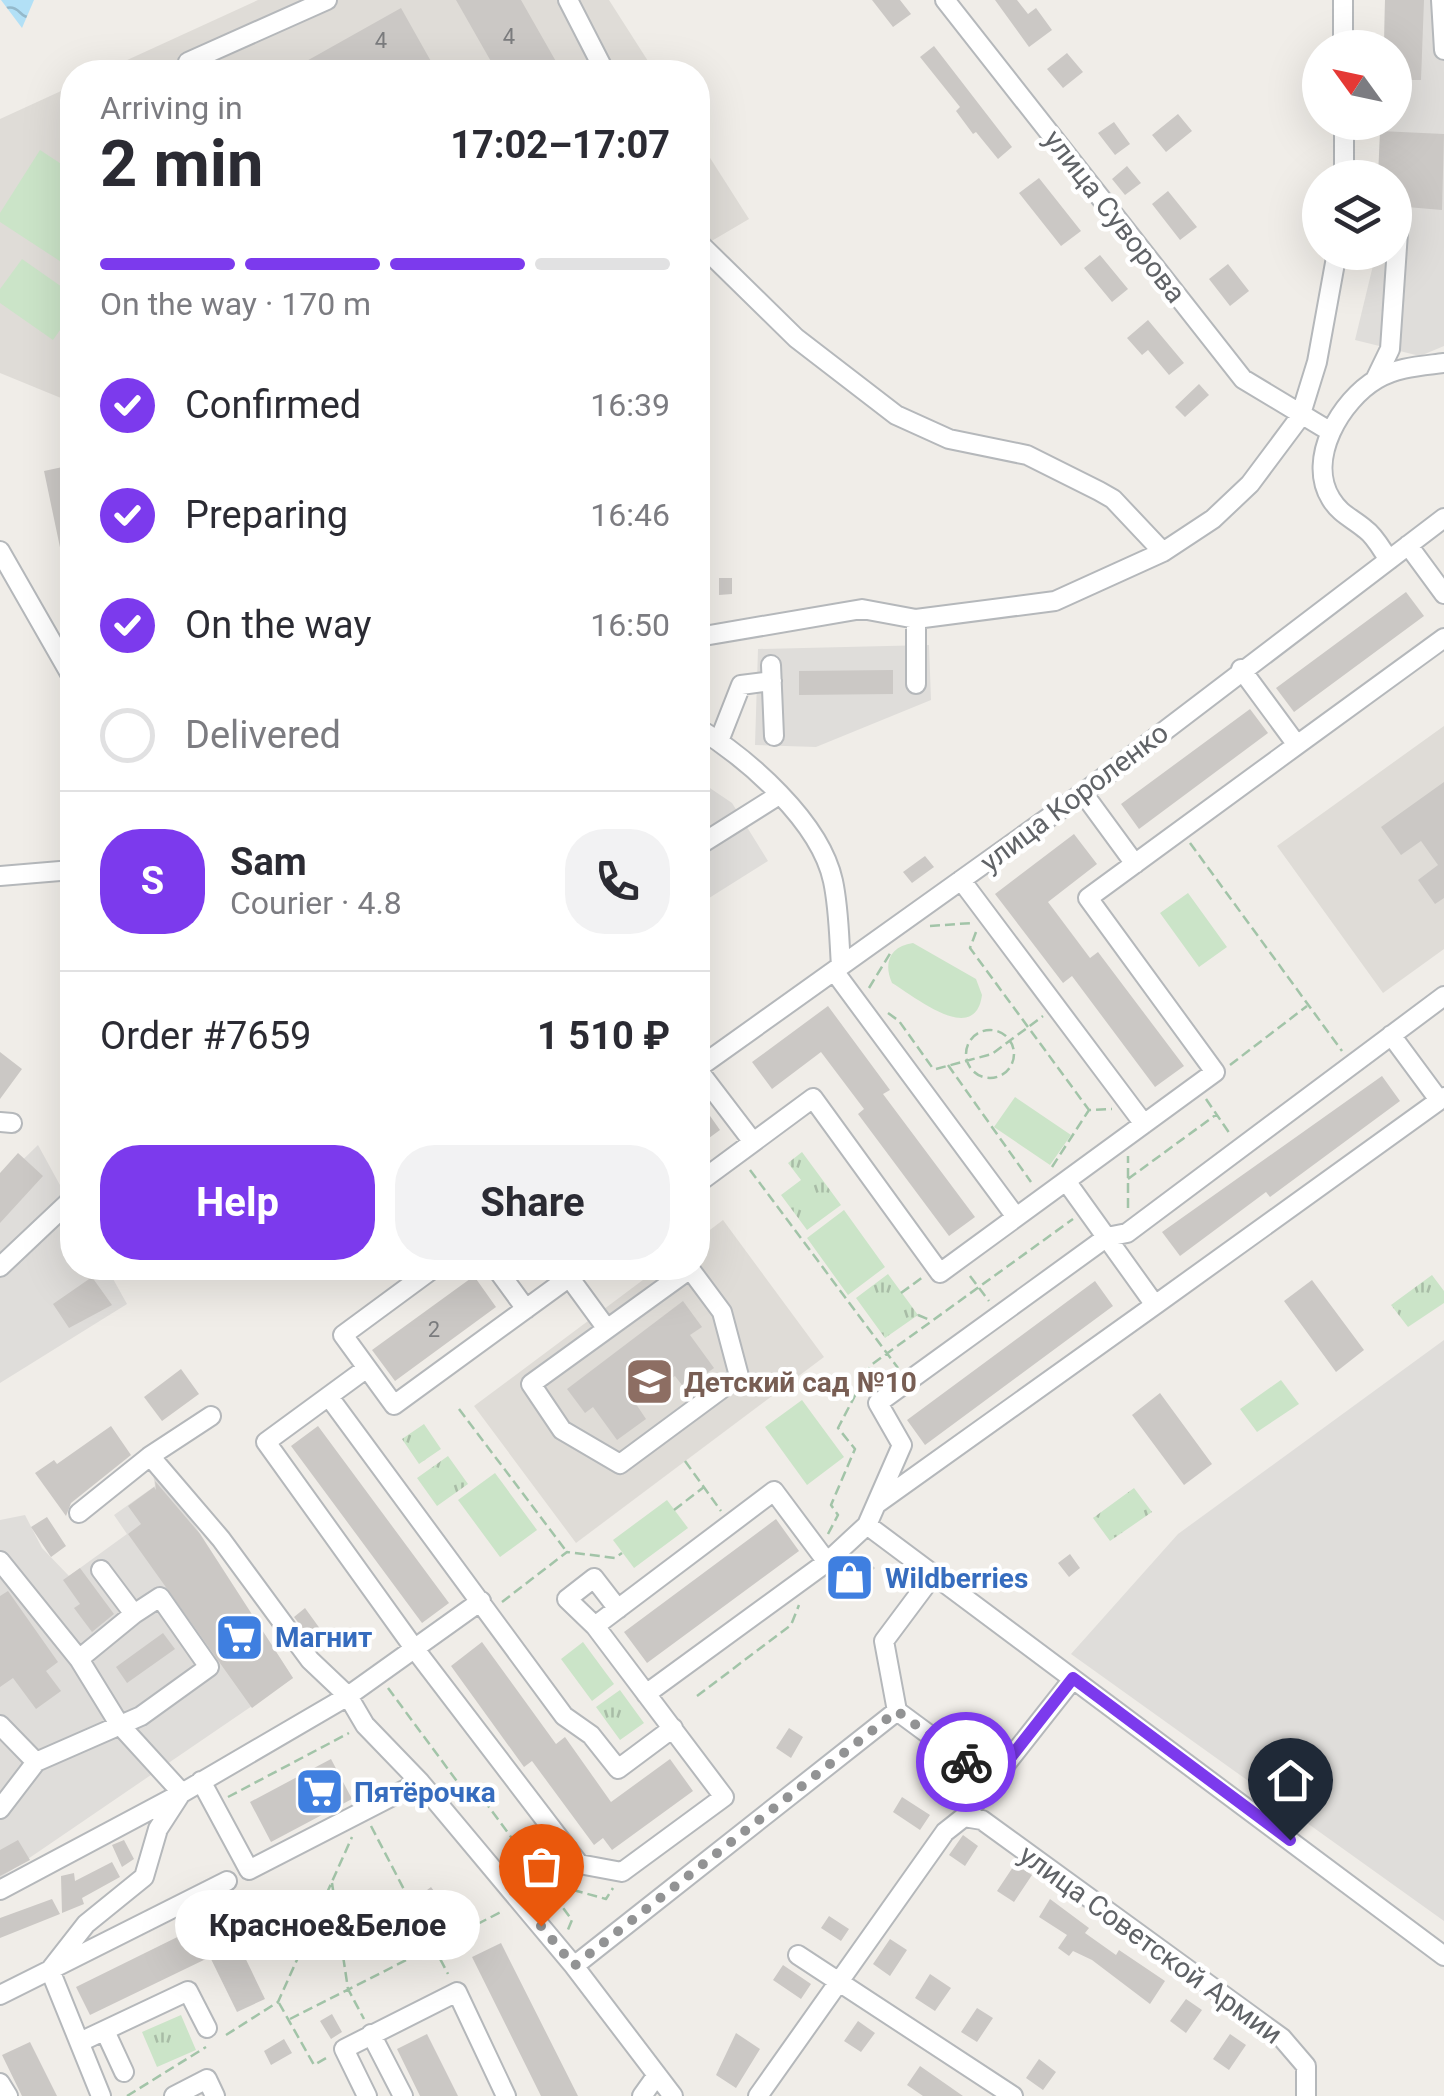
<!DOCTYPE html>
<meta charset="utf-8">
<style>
body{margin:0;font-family:Roboto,sans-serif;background:#f2f2f3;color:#2b2b33;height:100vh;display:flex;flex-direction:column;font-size:38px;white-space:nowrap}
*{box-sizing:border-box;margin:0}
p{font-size:32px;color:#7c7c81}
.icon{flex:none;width:55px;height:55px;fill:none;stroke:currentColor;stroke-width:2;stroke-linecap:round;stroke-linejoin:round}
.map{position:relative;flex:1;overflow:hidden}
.sheet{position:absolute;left:60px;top:60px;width:650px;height:1220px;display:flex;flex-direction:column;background:#fff;border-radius:40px;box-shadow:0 10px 40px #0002}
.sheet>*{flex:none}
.needle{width:65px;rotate:303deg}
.buttons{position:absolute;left:1302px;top:30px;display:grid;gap:20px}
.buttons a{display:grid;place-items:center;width:110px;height:110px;border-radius:50%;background:#fff;box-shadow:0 10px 40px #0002;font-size:50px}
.pin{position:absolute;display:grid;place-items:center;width:85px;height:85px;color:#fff;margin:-102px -42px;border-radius:50% 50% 50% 0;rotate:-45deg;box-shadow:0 0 10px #0007}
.pin .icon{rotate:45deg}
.courier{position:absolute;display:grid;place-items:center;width:100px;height:100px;margin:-50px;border:8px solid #7c3aed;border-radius:50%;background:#fff;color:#222;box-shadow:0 2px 12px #0007}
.bubble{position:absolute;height:70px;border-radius:35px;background:#fff;box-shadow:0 10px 40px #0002;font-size:32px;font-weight:700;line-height:70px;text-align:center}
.head em{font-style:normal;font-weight:700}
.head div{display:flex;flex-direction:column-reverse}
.head{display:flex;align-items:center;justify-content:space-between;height:170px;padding:0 40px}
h1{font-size:65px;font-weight:700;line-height:75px}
.bar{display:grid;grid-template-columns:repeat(4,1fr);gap:15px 10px;align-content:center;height:120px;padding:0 40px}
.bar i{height:12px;border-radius:8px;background:#e1e1e2}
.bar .selected{background:#7c3aed}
.bar p{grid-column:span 4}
.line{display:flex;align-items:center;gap:25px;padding:0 40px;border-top:2px solid #e1e1e2}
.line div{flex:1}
.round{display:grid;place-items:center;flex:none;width:105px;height:105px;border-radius:40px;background:#f2f2f3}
ol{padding:0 40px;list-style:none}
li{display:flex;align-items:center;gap:30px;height:110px}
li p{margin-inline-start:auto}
li .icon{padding:10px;border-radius:50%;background:#7c3aed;color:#fff;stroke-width:4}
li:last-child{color:#7c7c81}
li i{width:55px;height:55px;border:5px solid #e1e1e2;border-radius:50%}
.primary-button{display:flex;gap:20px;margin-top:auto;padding:20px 40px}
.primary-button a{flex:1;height:115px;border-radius:40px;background:#7c3aed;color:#fff;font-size:40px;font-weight:700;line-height:115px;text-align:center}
.primary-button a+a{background:#f2f2f3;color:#2b2b33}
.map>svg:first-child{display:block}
</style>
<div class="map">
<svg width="1444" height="2096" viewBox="0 0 1444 2096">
<defs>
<pattern id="park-tufts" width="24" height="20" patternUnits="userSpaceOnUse" patternTransform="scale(2.5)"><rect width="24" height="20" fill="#cbe4c8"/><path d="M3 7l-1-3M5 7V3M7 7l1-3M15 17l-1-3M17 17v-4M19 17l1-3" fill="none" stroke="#a8bca6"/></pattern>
<pattern id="water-waves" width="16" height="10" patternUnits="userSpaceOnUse" patternTransform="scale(2.5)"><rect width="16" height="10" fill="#b2e0f6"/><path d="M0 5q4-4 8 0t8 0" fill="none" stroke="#94b9cb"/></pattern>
</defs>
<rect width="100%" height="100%" fill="#f0ede8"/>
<path fill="#dfddda" d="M1385 0H1444V346L1420 356 1355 340 1376 253 1395 252V178L1378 177 1381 123 1395 122V48L1384 47Z
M929 645 931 700 816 747 755 745 758 649Z
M698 780 732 803 768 861 698 905Z
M38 1145 72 1207V1268H107L127 1304 0 1383V1182Z
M1444 1340V1921L1071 1654 1178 1534Z
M150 1456 293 1678 0 1878V1520L25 1515 42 1548 69 1576 127 1534 114 1515 155 1486Z"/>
<path fill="#dfdcd7" d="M258 0H609L655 72H101Z
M72 86V395L61 398 0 373V119Z
M698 139 749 219 698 249Z
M1444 726V949L1383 993 1277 846Z
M723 1220 824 1357 576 1543 474 1406 659 1268H698V1239Z"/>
<path fill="#cbe4c8" d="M40 150 72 171V269L0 222V213Z
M22 259 72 294V313L53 340 0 303V289Z
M1188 893 1227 947 1199 967 1160 913Z
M913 943 976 979 982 995C975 1047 914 996 892 983 883 963 890 946 913 943Z
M1015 1097 1071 1135 1050 1165 994 1127Z
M844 1210 885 1267 848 1295 807 1238Z
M1281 1380 1299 1404 1257 1432 1240 1409Z
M802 1400 844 1457 807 1485 765 1427Z
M495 1473 537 1530 500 1557 458 1500Z
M667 1500 688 1528 634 1568 613 1540Z
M583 1642 614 1684 592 1701 561 1659Z"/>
<path fill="url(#park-tufts)" d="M802 1152 841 1205 807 1230 781 1195 801 1180 788 1163Z
M888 1274 918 1315 885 1338 856 1298Z
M1432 1275 1444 1291V1303L1408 1327 1391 1305Z
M424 1424 441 1449 419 1464 402 1439Z
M448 1456 468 1484 437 1506 417 1478Z
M1134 1488 1152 1512 1110 1541 1093 1518Z
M620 1690 644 1723 620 1740 596 1707Z
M181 2015 196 2050 157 2067 142 2032Z"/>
<path fill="url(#water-waves)" d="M1 0H34L22 28Z"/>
<path fill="#cbc8c5" d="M456 0H521L562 72H497Z
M872 0H900L911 14 893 27Z
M995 0H1017L1028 14 1036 8 1052 30 1029 47Z
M1385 0H1424L1421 80H1395V48H1384Z
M401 8 437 72H287Z
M934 46 1012 147 998 159 976 132 973 134 956 111 960 107 920 57Z
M1067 53 1083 72 1063 88 1047 69Z
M1178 114 1192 131 1166 152 1152 135Z
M1114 122 1130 144 1115 155 1098 133Z
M1380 131 1444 134 1442 210 1395 206V178H1378Z
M1127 166 1141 183 1125 195 1112 179Z
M1039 178 1081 231 1061 246 1019 193Z
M1168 191 1197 227 1180 240 1152 204Z
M1100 255 1128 289 1112 302 1084 268Z
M1228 264 1249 291 1230 306 1209 279Z
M1148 320 1184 363 1169 375 1148 350 1142 355 1127 338Z
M1199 384 1209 395 1185 417 1175 407Z
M72 465V576H66L44 471Z
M719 578H732V594L719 595Z
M1406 592 1424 616 1294 712 1276 688Z
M893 670V694L799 695V671Z
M1250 709 1268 733 1139 829 1121 804Z
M1444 782V898L1435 904 1418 880 1438 865 1421 841 1401 855 1381 827Z
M1074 834 1097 864 1048 902 1090 958 1098 952 1184 1066 1155 1087 1072 976 1063 983 995 894Z
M925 856 934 867 912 883 903 872Z
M828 1006 890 1090 883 1094 975 1217 949 1236 858 1114 864 1109 821 1052 772 1089 752 1062Z
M0 1052 22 1069 0 1099Z
M1382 1076 1400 1101 1270 1197 1266 1192 1180 1256 1162 1232Z
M698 1099 720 1130 698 1146Z
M18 1153 43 1176 0 1223V1173Z
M474 1276 496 1307 395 1381 372 1350Z
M92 1277 112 1305 69 1328 53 1304Z
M1312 1280 1364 1350 1336 1372 1284 1301Z
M1095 1281 1113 1306 925 1445 907 1420Z
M683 1301 702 1327 690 1335 714 1368 685 1389 675 1376 636 1404 646 1419 617 1440 593 1407 585 1413 567 1389Z
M181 1369 199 1394 162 1421 144 1397Z
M1160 1393 1212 1464 1184 1485 1132 1415Z
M111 1426 131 1455 71 1503 66 1516 35 1473 54 1460 57 1464Z
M318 1426 449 1603 422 1623 291 1446Z
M155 1481 200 1534 293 1678 252 1708 128 1534 141 1524 128 1506 154 1487 156 1490Z
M47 1517 66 1546 51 1557 31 1527Z
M776 1519 799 1551 647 1663 624 1632Z
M1070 1554 1080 1568 1069 1577 1058 1563Z
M862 1556 875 1568 850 1592 838 1580Z
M80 1568 114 1614 92 1632 74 1608 80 1604 63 1580Z
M8 1591 58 1662 46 1671 61 1691 36 1709 13 1678 0 1687V1596Z
M305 1608 326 1637 315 1645 294 1617Z
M163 1633 175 1649 127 1683 116 1667Z
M482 1642 556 1744 565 1737 611 1802 670 1759 693 1791 612 1850 603 1838 594 1845 532 1761 524 1767 451 1666Z
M789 1728 803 1737 791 1758 776 1748Z
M331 1759 352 1799 271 1842 250 1802Z
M902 1797 930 1815 920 1830 893 1812Z
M963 1835 978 1846 965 1866 949 1855Z
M18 1840 30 1860 0 1876V1850Z
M124 1840 134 1859 122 1867 112 1845Z
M112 1862 120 1877 82 1898 84 1904 62 1913 61 1876 74 1873 75 1881Z
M1015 1864 1032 1875 1014 1902 997 1891Z
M431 1887 442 1902 430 1911 419 1896Z
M52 1899 60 1914 0 1938V1918Z
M1050 1899 1089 1928 1085 1933 1116 1955 1119 1950 1165 1981 1150 2004 1092 1960 1073 1951 1069 1956 1058 1948 1067 1935 1039 1917Z
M224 1914 265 1999 237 2012 210 1957 90 2015 76 1987Z
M829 1916 849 1929 841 1941 821 1928Z
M890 1939 907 1950 890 1976 873 1964Z
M501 1943 578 2096H541L472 1957Z
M783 1965 811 1984 801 1999 773 1980Z
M930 1974 951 1988 935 2011 915 1998Z
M1186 1999 1202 2010 1186 2033 1170 2021Z
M977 2008 993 2018 977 2042 961 2032Z
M332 2014 342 2032 331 2039 320 2021Z
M858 2021 875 2033 861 2052 844 2041Z
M736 2033 760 2049 736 2088 716 2075Z
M427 2034 458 2096H420L397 2049Z
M1230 2034 1246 2045 1229 2070 1213 2059Z
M284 2039 292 2053 271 2065 264 2051Z
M30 2042 57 2096H22L2 2055Z
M1039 2059 1056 2072 1043 2090 1026 2078Z
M920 2066 963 2096H923L907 2085Z"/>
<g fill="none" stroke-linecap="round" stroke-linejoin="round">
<defs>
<path id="minor" d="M568 0 605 72
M945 0 1243 379 1331 432
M1343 0V48
M1441 0 1444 50
M188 62 327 0
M1344 122V178
M698 242 796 338 896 415 949 439 1027 455 1099 491 1113 499 1163 552
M1375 380 1390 349 1399 218
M1408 545 1444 594
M0 551 72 677
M1389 560C1382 550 1375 536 1365 529 1352 518 1340 514 1331 499 1306 459 1341 400 1377 379 1397 367 1421 366 1444 363
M698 637 862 609 916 619 1055 601 1163 552 1213 519 1250 484 1300 417 1317 362 1337 252
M771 665 774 736
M916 684V619
M698 728C748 759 820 821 833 881 839 909 839 938 841 966
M719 741 741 685 772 681
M1297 745 1444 638
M1083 793 1135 864
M698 846 779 795
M0 876 72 870
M961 880 1144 1124
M834 971 1016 1217
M1391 1035 1439 1100
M698 1068 1083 793 1444 518
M698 1070 753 1142
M0 1122 12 1123
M698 1183 813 1098 940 1273 1215 1072 1088 898 1297 745 1241 669
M0 1267 72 1199
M434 1268 343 1335 394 1405 582 1268
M496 1268 526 1309
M569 1277 607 1329 531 1384 562 1430 620 1464 739 1376 722 1312 690 1269 607 1329
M1155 1305 1444 1097
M367 1368 266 1442 414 1648 579 1864 622 1872 724 1797 595 1626 774 1491 827 1562 867 1525 902 1445 878 1403 1107 1237 1127 1233 1444 996
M329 1397 564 1716 591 1735 618 1769 673 1728
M211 1416 150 1456 221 1539 310 1660 348 1696 365 1725 420 1782 574 1966 673 2096
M878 1503 1155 1305 1066 1181
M79 1513 150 1456
M867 1525 1444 1956
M0 1561 79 1659 119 1724 182 1793
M595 1626 567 1599 594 1578 618 1609
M79 1659 134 1614 101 1570
M646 1694 827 1562
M897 1711 884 1641 934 1574
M0 1725 36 1762 141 1716 209 1667 160 1597 134 1614
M201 1781 249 1870 420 1782
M0 1809 36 1762
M964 1817 982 1820 1282 2038 1306 2066V2096
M0 1890 182 1793 348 1696 481 1601
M798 1955 1013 2096
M574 1966 897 1711 992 1781
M0 1995 50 1970 86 1924 144 1877 158 1829 180 1795
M105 2031 124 2072
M371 2034 403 2096
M80 2042 188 1991 207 2028
M0 2083 8 2096
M101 2096 50 1970 227 1881
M174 2096 207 2079 215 2096
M367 2096 344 2049 457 1992 506 2096
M642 2096 657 2075
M758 2096 945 1832 964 1817 1073 1679"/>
</defs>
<use href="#minor" stroke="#b5b8bb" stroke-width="22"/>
<path stroke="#a2c4a8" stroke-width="2.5" stroke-dasharray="10 5" stroke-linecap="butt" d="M1190 843 1342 1051
M930 926 972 923
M976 932 970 948 1089 1110
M869 988 891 952
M888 1013 899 1021 934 1070
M966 1054a24 24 0 1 1 48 0a24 24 0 1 1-48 0Z
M948 1065 1031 1182
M1230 1065 1307 1006
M936 1069 992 1054 1043 1016
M1206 1099 1230 1134
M1052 1167 1089 1110 1112 1109
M750 1170 898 1368
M1128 1179 1217 1114
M1128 1208V1156
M970 1276 989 1301
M901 1293 923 1277
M918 1315 930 1320
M459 1409 567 1552
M685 1461 721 1511
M674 1510 704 1487
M828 1534 838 1515 831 1505 855 1449 838 1428 871 1365 1073 1219
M502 1602 567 1552 615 1558 622 1553
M388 1688 459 1784 475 1788 572 1920 567 1932
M697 1696 791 1625 799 1605
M228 1797 349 1733
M371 1826 448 1974
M544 1882 606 1899 613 1888
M332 1883 348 1989 364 2019
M279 2003 314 2065 328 2057
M290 2019 503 1911
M226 2035 278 2002 352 1837
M127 2096 206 2047"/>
<use href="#minor" stroke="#fff" stroke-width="18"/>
</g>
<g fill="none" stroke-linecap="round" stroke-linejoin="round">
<path stroke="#929394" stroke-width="10" stroke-dasharray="0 18" d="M541 1926 574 1966 897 1711 966 1762"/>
<path stroke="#7c3aed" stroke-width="12" d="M966 1762 992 1781 1073 1678 1290 1840"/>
</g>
<defs>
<symbol id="school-square" viewBox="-11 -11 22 22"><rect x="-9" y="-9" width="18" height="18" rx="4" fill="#8d6e63" stroke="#fff"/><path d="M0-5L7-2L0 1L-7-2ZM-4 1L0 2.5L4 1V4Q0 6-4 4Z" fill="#fff"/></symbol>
<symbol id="shop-square" viewBox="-11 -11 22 22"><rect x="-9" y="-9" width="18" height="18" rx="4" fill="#3f7fe0" stroke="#fff"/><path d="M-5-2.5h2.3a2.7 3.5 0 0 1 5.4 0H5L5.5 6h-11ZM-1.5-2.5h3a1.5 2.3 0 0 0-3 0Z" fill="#fff"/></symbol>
<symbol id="supermarket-square" viewBox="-11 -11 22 22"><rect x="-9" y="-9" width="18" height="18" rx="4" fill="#3f7fe0" stroke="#fff"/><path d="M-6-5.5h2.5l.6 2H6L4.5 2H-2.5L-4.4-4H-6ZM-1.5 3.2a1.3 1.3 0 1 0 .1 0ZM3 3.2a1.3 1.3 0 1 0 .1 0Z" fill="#fff"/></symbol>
</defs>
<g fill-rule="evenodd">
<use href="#school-square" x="622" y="1354" width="55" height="55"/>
<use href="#shop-square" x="822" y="1550" width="55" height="55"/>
<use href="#supermarket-square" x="212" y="1610" width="55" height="55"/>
<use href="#supermarket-square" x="292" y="1764" width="55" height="55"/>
</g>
<g text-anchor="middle" stroke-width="9" stroke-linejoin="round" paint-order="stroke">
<g font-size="22" fill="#7b7c7e">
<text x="509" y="44">4</text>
<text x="381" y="48">4</text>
<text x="434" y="1337">2</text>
</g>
<g font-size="28" fill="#606367" stroke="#fff">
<text transform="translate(1115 216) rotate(52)" y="10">улица Суворова</text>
<text transform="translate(1074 797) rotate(-37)" y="10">улица Короленко</text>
<text transform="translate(1151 1944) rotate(36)" y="10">улица Советской Армии</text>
</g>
<g font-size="28" font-weight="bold" fill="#785e54" stroke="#fff" text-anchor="start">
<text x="684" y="1392">Детский сад №10</text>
</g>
<g font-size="28" font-weight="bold" fill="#366cbe" stroke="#fff" text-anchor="start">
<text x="885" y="1588">Wildberries</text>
<text x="275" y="1647">Магнит</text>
<text x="354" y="1802">Пятёрочка</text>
</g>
</g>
</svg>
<div class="buttons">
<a><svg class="needle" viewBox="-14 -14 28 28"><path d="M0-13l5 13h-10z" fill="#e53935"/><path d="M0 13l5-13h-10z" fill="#7c7c81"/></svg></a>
<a><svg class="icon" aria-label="layers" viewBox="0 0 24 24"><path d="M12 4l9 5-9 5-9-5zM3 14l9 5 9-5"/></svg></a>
</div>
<div class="pin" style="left:541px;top:1926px;background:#ea580c"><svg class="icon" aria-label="bag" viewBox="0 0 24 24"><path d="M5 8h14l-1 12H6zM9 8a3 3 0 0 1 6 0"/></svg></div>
<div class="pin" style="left:1290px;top:1840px;background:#1f2937"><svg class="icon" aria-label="home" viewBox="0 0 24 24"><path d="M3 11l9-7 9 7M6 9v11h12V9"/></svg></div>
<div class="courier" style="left:966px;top:1762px"><svg class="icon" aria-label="bike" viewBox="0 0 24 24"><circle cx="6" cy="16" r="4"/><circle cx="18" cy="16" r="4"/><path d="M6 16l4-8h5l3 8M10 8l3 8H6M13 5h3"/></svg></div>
<div class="bubble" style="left:175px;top:1890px;width:305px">Красное&amp;Белое</div>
<section class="sheet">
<div class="head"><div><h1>2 min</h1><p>Arriving in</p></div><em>17:02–17:07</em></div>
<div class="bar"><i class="selected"></i><i class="selected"></i><i class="selected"></i><i></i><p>On the way · 170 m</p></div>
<ol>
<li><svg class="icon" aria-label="check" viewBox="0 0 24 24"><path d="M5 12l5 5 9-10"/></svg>Confirmed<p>16:39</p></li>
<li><svg class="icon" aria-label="check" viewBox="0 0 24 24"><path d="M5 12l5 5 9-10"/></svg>Preparing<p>16:46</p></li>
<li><svg class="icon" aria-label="check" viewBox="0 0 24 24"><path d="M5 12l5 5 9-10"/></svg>On the way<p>16:50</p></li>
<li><i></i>Delivered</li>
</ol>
<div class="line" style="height:180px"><b class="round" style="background:#7c3aed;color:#fff">S</b><div><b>Sam</b><p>Courier · 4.8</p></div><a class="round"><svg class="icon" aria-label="phone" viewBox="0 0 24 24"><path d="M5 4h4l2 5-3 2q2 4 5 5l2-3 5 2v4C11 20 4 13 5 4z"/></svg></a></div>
<div class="line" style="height:130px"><div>Order #7659</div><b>1 510 ₽</b></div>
<div class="primary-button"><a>Help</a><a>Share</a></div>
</section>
</div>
